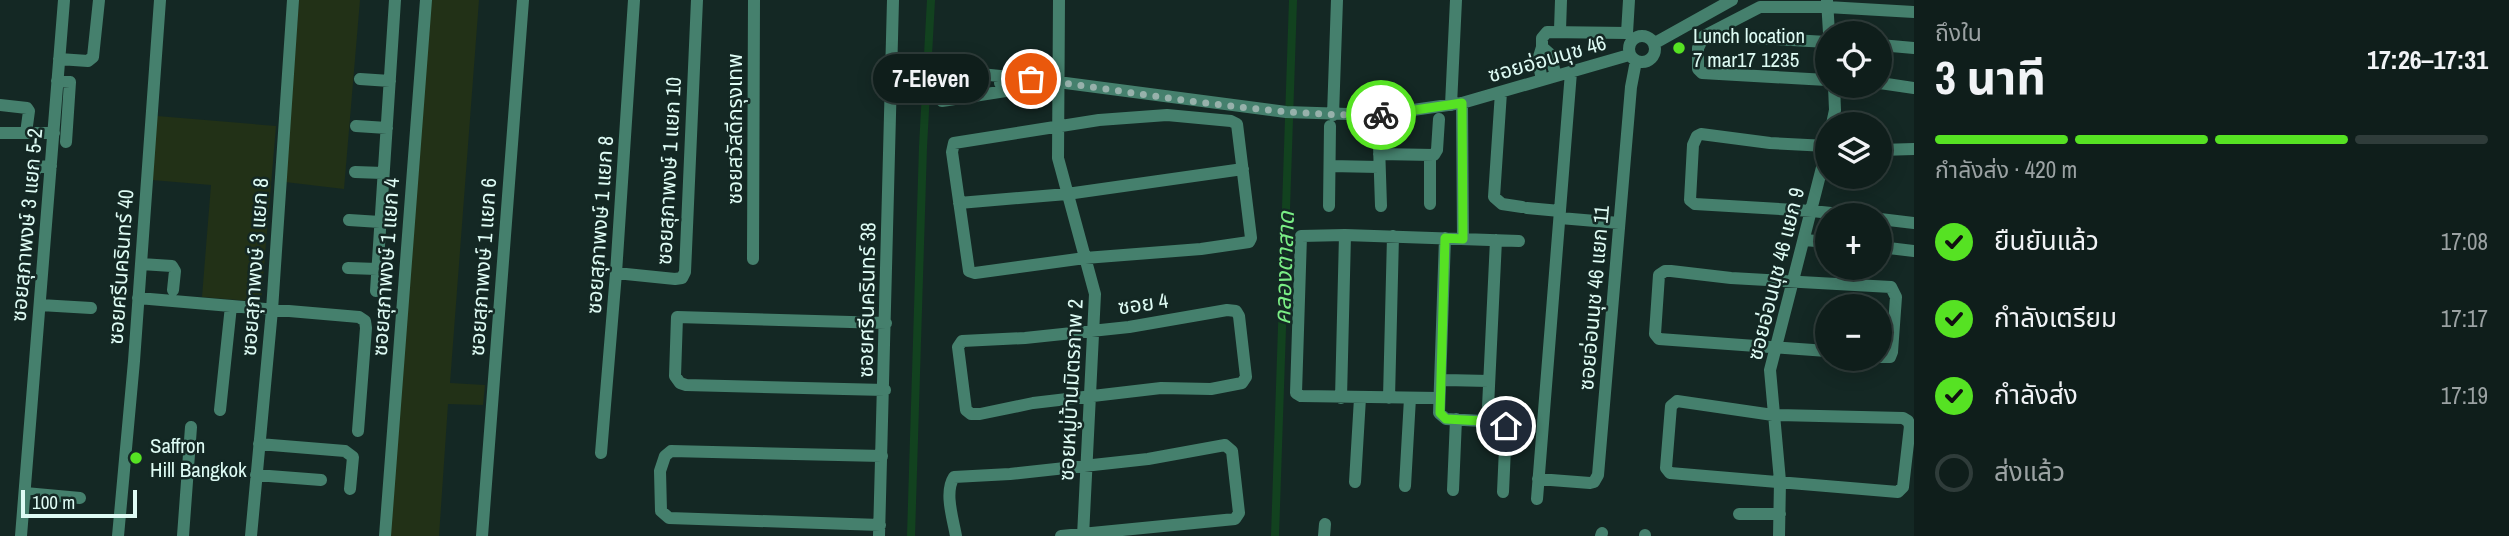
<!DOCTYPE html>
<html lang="th">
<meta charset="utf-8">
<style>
body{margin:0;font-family:"Archivo Narrow","Noto Sans Thai",sans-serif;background:#182724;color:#f1f3f6;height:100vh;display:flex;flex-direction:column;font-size:26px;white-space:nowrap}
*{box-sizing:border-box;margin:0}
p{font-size:23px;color:#9ba2a3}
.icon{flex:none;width:38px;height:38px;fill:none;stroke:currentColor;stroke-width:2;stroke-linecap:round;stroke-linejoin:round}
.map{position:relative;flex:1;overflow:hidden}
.drawer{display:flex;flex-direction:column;background:#0f1e1b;width:595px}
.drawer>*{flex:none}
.tools{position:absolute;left:1815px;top:21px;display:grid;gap:14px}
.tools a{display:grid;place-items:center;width:77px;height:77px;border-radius:50%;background:#0f1e1b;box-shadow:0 4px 18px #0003,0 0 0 2px #2f3c3a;font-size:35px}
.scale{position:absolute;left:21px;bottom:18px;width:116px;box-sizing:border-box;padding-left:7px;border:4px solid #defbf4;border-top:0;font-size:19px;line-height:24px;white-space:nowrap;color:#defbf4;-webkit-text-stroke:5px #142824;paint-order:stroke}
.pin{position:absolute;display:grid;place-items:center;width:60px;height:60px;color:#fff;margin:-30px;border:4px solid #fff;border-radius:50%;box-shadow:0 2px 7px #0007}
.courier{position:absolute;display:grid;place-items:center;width:70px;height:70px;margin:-35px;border:5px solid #56e223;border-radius:50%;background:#fff;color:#222;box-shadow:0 2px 9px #0007}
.bubble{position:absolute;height:49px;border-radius:24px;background:#0f1e1b;box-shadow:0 4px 18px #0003,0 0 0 2px #2f3c3a;font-size:23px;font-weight:700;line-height:49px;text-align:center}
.headline em{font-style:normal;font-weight:700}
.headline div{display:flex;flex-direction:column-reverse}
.headline{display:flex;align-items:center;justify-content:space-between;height:119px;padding:0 21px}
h1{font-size:46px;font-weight:700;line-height:52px}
.bar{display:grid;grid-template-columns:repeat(4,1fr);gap:10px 7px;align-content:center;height:84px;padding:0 21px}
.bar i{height:9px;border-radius:5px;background:#2f3c3a}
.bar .active{background:#56e223}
.bar p{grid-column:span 4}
ol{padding:0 21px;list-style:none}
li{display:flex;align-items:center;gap:21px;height:77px}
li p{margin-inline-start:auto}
li .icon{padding:7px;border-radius:50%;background:#56e223;color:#111;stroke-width:4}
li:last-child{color:#9ba2a3}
li i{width:38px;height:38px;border:4px solid #2f3c3a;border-radius:50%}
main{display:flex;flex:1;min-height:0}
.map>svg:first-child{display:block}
</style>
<main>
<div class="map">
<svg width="1914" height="536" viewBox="0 0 1914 536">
<rect width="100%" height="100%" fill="#142824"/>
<path fill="#223117" d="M299 0H360L344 189 285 182Z
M429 0H479L450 383 485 385 483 405 448 404 439 536H388Z
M157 116 276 126 261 302 202 297 211 185 152 180Z"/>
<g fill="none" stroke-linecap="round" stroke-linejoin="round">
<path stroke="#12421f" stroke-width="8" d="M911 536 923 147 931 0
M1275 536 1293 0"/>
<path stroke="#45806d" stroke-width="12" d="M1059 0 1058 158 1095 294 1083 536
M1827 0 1829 33
M1560 30 1561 0
M1629 49a13 13 0 1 1 26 0a13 13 0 1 1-26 0Z
M1757 38 1827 42
M1655 43 1732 0
M1880 45 1914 48
M1542 47V38L1547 32 1627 33 1629 0
M59 59 88 61 93 57 99 0
M892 65 1058 82 1286 112 1378 115 1462 103 1629 55
M944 70 942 101 1012 90V84L1000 83
M360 79 390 81
M1542 80 1538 60 1542 47 1550 54 1556 76
M1827 80 1702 73 1698 69V48L1704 36 1760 7H1827L1914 12
M57 81 70 82 66 142
M1880 83 1914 88
M1501 92 1494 197 1502 204 1522 207
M1462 103 1463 239
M0 105 27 108 29 111 26 133
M1451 105 1456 0
M1167 115 1231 121 1237 124 1251 238 1249 242 1201 249 1085 258 975 273 969 271 952 152 954 143 1099 120Z
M1333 115 1337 0
M1378 115 1381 206
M1832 124 1835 110 1834 86
M356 126 387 128
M0 133H54
M1827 146 1770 143 1701 134 1697 136 1693 145 1690 200 1695 204 1812 211 1850 215
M1880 150 1914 149
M1379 154 1434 155 1437 150 1439 119
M1330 166 1379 167
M355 172 383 173
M34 175 37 167 51 166
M959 203 1067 194 1243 169
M1430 204V156
M1329 206 1330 126
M1527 208 1560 211
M1560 218 1619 223
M1880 219 1914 223
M349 220 380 222
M1445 238 1439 413 1446 419 1501 422 1506 426 1503 492
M1805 240 1827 242
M1880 247 1914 251
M753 259 754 0
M141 264 172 266 175 271 173 290
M348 268 377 269
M616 273 675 279 682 278 685 272 697 0
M376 291 395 0
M138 298 359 317 365 321 366 328 358 431
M40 305 91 308
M1227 310 1236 311 1239 316 1246 377 1242 383 1211 389 1161 388 1033 403 980 414H971L966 410 958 347 962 341 1025 338 1129 327Z
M1827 351 1659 339 1655 334 1659 275 1665 271H1671L1731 278 1891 287 1896 297 1892 352 1890 357H1880
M1445 380 1489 381
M885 390 686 385 680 383 675 376 677 317 886 323
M1341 398 1345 235
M1389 398 1393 236
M1439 398 1301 396 1296 393 1301 236 1345 235 1519 241
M1677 401 1773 415 1903 418 1908 421 1910 426 1903 487 1898 492 1670 473 1666 468 1671 406Z
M1488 407 1496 240
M220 410 231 306
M259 444 345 451 353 457 350 489
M601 453 616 273 634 0
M256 475 321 480
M1538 479 1590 483 1594 482 1598 475 1631 87 1636 61
M1355 482 1360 398
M1405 486 1410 398
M1453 490 1456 419
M25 493 80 498
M1537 499 1571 72
M1739 514H1780
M880 525 669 518 661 511 660 471 665 456 671 451 882 456
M21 536 64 0
M118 536 134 361 160 0
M183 536 191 427
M251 536 272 310 293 0
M385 536 426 0
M482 536 523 0
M879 536 893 0
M956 536C953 519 944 492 954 477L1010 474 1148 459 1225 445 1232 451 1239 513 1235 519 1061 536
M1324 536 1325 524
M1601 536 1602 533
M1645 536V535
M1779 536 1780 481 1770 370 1827 148"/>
</g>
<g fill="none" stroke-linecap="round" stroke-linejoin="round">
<path stroke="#97b1ab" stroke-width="7" stroke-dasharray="0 12.6" d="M1031 79C1147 93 1264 117 1381 115"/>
<path stroke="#56e223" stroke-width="9" d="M1381 115 1462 103 1463 239 1445 238 1440 413 1446 419 1501 422 1506 426"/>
</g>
<g fill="#56e223" stroke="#142824" stroke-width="2.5">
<circle cx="1679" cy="48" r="7"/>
<circle cx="136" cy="458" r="7"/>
</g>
<g text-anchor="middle" stroke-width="5" stroke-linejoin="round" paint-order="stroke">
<g font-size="21" fill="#defbf4" stroke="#142824" text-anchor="start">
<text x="1693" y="43">Lunch location<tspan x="1693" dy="24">7 mar17 1235</tspan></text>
<text x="150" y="453">Saffron<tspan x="150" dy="24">Hill Bangkok</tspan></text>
</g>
<g font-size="21" fill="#defbf4" stroke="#142824">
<text transform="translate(1547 59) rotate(-16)" y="7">ซอยอ่อนนุช 46</text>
<text transform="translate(735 129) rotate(-90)" y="7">ซอยสวัสดีกรุงเทพ</text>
<text transform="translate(669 171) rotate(-87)" y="7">ซอยสุภาพงษ์ 1 แยก 10</text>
<text transform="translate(27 225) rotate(-85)" y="7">ซอยสุภาพงษ์ 3 แยก 5-2</text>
<text transform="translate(600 225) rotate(-86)" y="7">ซอยสุภาพงษ์ 1 แยก 8</text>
<text transform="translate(121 267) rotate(-86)" y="7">ซอยศรีนครินทร์ 40</text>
<text transform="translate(255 267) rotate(-86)" y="7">ซอยสุภาพงษ์ 3 แยก 8</text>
<text transform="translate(386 267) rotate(-86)" y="7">ซอยสุภาพงษ์ 1 แยก 4</text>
<text transform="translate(483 267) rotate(-86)" y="7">ซอยสุภาพงษ์ 1 แยก 6</text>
<text transform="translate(1776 274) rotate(-76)" y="7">ซอยอ่อนนุช 46 แยก 9</text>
<text transform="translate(1594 298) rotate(-85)" y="7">ซอยอ่อนนุช 46 แยก 11</text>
<text transform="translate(867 300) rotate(-89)" y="7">ซอยศรีนครินทร์ 38</text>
<text transform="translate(1143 304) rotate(-8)" y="7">ซอย 4</text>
<text transform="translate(1071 390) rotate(-87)" y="7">ซอยหมู่บ้านมิตรภาพ 2</text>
</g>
<g font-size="23" font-style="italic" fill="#7aee85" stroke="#142824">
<text transform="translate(1284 268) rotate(-88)" y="8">คลองตาสาด</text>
</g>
</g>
</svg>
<div class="tools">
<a><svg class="icon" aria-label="locate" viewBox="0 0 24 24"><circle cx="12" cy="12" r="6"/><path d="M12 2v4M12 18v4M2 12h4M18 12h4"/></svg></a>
<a><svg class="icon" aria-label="layers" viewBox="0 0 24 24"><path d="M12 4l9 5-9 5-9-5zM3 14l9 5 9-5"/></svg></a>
<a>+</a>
<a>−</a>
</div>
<div class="scale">100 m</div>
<div class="pin" style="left:1031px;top:79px;background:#ea580c"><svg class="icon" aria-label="bag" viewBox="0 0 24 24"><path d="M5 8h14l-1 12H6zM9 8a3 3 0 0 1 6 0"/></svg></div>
<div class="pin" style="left:1506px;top:426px;background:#1f2937"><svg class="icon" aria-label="home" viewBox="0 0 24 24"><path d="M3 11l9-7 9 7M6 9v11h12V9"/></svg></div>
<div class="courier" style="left:1381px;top:115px"><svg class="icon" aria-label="bike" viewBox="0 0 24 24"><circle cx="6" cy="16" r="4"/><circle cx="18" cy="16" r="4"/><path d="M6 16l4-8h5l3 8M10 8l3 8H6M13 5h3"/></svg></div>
<div class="bubble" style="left:873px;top:54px;width:116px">7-Eleven</div>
</div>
<section class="drawer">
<div class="headline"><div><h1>3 นาที</h1><p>ถึงใน</p></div><em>17:26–17:31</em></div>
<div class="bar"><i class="active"></i><i class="active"></i><i class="active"></i><i></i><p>กำลังส่ง · 420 m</p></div>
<ol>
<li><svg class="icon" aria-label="check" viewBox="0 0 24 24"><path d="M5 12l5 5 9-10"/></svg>ยืนยันแล้ว<p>17:08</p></li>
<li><svg class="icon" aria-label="check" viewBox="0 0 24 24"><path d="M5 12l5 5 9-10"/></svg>กำลังเตรียม<p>17:17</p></li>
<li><svg class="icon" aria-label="check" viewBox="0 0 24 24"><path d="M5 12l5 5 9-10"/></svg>กำลังส่ง<p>17:19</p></li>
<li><i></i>ส่งแล้ว</li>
</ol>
</section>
</main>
